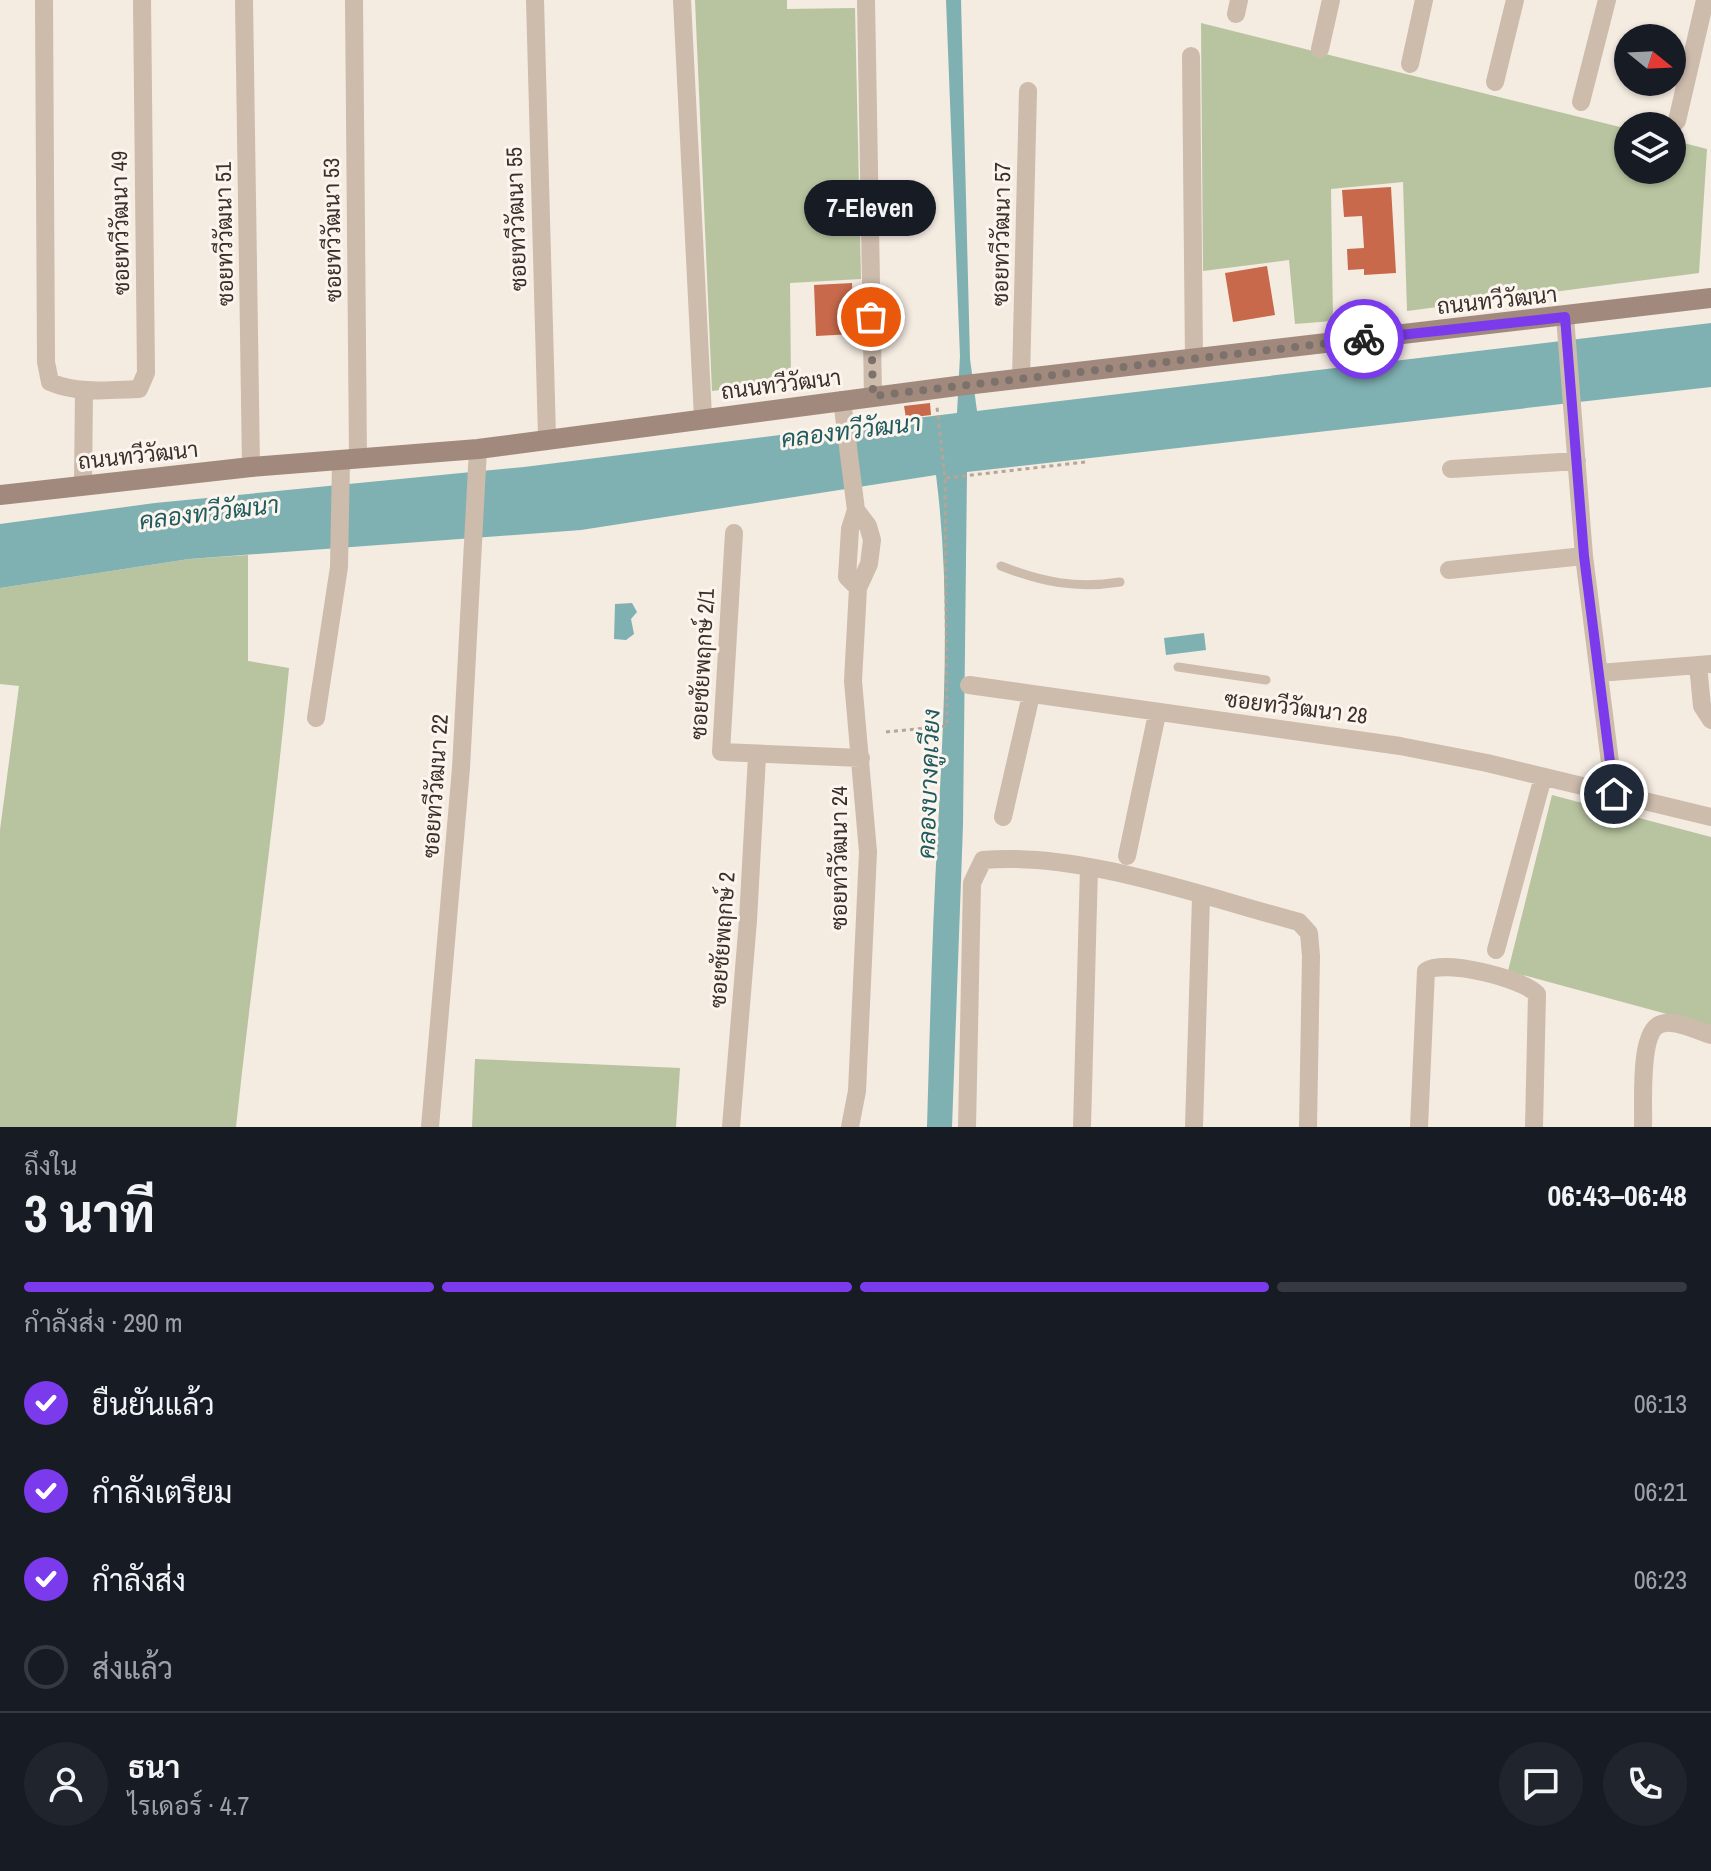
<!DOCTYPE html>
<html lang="th">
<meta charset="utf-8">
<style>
body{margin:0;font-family:"Archivo Narrow",Sarabun,sans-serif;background:#20242c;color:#f1f3f6;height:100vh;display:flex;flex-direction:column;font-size:30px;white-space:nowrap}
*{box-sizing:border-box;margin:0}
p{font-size:26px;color:#9ea1a6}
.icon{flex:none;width:44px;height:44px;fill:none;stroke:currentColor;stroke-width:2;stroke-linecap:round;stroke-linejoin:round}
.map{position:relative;height:1127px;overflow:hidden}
.drawer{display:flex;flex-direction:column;background:#171b24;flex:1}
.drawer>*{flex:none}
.needle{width:52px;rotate:108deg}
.buttons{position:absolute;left:1614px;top:24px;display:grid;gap:16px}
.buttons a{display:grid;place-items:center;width:72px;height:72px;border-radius:50%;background:#171b24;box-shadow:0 2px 6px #0004;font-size:40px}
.pin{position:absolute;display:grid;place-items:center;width:68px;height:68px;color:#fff;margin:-34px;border:4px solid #fff;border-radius:50%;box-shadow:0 2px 8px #0007}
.courier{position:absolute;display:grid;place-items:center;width:80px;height:80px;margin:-40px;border:6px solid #7c3aed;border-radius:50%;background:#fff;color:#222;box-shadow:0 2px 10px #0007}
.bubble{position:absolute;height:56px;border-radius:28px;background:#171b24;box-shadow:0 2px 6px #0004;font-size:26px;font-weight:700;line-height:56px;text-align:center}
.head em{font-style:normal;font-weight:700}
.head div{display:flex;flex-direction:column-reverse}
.head{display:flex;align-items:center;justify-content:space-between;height:136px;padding:0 24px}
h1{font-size:52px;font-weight:700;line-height:60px}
.bar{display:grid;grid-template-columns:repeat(4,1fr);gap:12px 8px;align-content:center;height:96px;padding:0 24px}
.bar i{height:10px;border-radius:6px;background:#363941}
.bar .current{background:#7c3aed}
.bar p{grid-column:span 4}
.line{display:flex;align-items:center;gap:20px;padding:0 24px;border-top:2px solid #363941}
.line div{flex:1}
.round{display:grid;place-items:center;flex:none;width:84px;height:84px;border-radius:42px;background:#20242c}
ol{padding:0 24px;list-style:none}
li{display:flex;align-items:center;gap:24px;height:88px}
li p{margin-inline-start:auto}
li .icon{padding:8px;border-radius:50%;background:#7c3aed;color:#fff;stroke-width:4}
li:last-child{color:#9ea1a6}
li i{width:44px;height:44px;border:4px solid #363941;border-radius:50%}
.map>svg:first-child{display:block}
</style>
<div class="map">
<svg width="1711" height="1127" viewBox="0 0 1711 1127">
<rect width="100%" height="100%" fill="#f4ebe1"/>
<path fill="#b8c4a0" d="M695 0H787V9L855 8 861 279 790 283 791 381 712 391Z
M1201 23 1628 129V170H1672V140L1707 149 1699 273 1407 311 1403 182 1331 189 1333 321 1295 324 1289 260 1203 271Z
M248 555V661L289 668C275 822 252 974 236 1127H0V830L19 686 0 684V588L189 559Z
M1552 795 1711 837V1026L1508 971Z
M475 1059 680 1068 676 1127H472Z"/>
<path fill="#7fb0b2" d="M946 0H961L970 359 977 411 1711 323V387L967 472 963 825 952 1127H927C930 1028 932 928 938 828 944 712 951 592 936 475L581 530 189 559 0 588V524L155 503 524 467 957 413 960 356Z
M632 603 637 612 631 619 634 634 626 640 614 639 615 604Z
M1204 633 1206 650 1166 655 1164 638Z"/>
<path fill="#c8694b" d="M1391 187 1396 273 1364 275V269L1348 270 1347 249 1364 248 1362 216 1344 217 1342 190Z
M1267 266 1275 315 1233 322 1225 273Z
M852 283 854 334 816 336 814 285Z
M930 403 931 415 906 418 904 406Z"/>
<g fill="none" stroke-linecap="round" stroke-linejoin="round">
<path stroke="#b9a596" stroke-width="3" stroke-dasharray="4 4" stroke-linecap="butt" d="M946 478 1085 462
M886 732 947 726 945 478 937 407"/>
<path stroke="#cdbbac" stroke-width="9" d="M1001 566C1042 582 1076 589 1120 582
M1178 667 1266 680"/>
<path stroke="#cdbbac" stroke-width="18" d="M44 0 46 362 50 382C78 394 109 390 139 389L146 373 142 0
M244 0 251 467
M354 0 358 459
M535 0 547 437
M682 0 703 417
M866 0 873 396
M1236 14 1239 0
M1320 49 1331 0
M1191 56 1194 359
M1410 64 1424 0
M1495 82 1515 0
M1581 102 1607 0
M1677 121 1705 0
M1565 317 1584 556 1614 794
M1021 378 1028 91
M842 400 856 510 850 529 847 577 858 588
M1451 469 1577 461
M83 485 84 390
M734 533 721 752 861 758
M1449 570 1584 556
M1698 665 1702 706 1711 720
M1599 673 1711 664
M969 685 1400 746 1487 763 1711 817
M316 718 339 567 341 461
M1003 817 1031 695
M1127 856 1157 714
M1496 950 1543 777
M430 1127 461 768 478 449
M731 1127 748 920 757 756
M850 1127 857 1091 868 852 853 681 858 588 869 564 872 540 868 526 856 510
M967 1127 972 883 983 860C1080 851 1205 897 1299 922L1309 933 1311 956 1308 1127
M1082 1127 1089 867
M1194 1127 1201 897
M1419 1127 1426 971C1445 959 1521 978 1537 994L1534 1127
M1643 1127C1644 1106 1638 1031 1661 1024 1674 1019 1698 1031 1711 1035"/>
<path stroke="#a18a7d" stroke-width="20" d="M0 495 251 467 478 449 957 386 1711 298"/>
</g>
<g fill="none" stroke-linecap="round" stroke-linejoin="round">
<path stroke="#7c716b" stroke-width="8" stroke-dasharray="0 14.4" d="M871 317 873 396 1364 339"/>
<path stroke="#7c3aed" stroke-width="10" d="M1364 339 1565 317 1584 556 1614 794"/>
</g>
<g text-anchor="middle" stroke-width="6" stroke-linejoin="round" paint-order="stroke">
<g font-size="22" fill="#3b302b" stroke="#fbf5ee">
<text transform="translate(516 219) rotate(-92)" y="8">ซอยทวีวัฒนา 55</text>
<text transform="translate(120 223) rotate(-91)" y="8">ซอยทวีวัฒนา 49</text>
<text transform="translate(332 230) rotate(-91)" y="8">ซอยทวีวัฒนา 53</text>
<text transform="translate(224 234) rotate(-91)" y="8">ซอยทวีวัฒนา 51</text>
<text transform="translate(1001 234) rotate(-89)" y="8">ซอยทวีวัฒนา 57</text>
<text transform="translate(1497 300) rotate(-6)" y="8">ถนนทวีวัฒนา</text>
<text transform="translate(781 384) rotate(-7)" y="8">ถนนทวีวัฒนา</text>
<text transform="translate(138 455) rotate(-6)" y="8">ถนนทวีวัฒนา</text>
<text transform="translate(702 664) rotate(-87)" y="8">ซอยชัยพฤกษ์ 2/1</text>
<text transform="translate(1296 707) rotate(7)" y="8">ซอยทวีวัฒนา 28</text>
<text transform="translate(435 786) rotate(-86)" y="8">ซอยทวีวัฒนา 22</text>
<text transform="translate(839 858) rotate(-90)" y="8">ซอยทวีวัฒนา 24</text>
<text transform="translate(722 940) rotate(-86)" y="8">ซอยชัยพฤกษ์ 2</text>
</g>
<g font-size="24" font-style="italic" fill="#1f5a5e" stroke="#fbf5ee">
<text transform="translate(851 431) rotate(-7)" y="8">คลองทวีวัฒนา</text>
<text transform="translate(209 513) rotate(-7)" y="8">คลองทวีวัฒนา</text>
<text transform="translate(929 784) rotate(-88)" y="8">คลองบางคูเวียง</text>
</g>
</g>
</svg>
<div class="buttons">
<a><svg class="needle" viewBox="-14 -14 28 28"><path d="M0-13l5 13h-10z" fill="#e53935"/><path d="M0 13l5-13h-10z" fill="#9ea1a6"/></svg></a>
<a><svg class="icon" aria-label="layers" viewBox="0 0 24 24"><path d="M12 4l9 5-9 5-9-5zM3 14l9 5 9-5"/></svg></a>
</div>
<div class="pin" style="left:871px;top:317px;background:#ea580c"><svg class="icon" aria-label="bag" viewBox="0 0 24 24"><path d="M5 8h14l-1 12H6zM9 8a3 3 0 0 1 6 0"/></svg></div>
<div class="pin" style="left:1614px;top:794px;background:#1f2937"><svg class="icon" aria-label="home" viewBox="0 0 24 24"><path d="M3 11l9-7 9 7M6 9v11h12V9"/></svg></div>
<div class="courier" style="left:1364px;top:339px"><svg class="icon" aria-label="bike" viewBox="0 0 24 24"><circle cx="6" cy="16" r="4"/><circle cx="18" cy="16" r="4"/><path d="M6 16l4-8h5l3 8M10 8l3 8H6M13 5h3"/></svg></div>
<div class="bubble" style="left:804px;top:180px;width:132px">7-Eleven</div>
</div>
<section class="drawer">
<div class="head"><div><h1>3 นาที</h1><p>ถึงใน</p></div><em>06:43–06:48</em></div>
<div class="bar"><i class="current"></i><i class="current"></i><i class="current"></i><i></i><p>กำลังส่ง · 290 m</p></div>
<ol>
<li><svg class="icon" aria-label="check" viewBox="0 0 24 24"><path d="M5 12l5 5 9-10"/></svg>ยืนยันแล้ว<p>06:13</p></li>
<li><svg class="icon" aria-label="check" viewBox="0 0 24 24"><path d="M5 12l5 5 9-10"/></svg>กำลังเตรียม<p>06:21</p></li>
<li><svg class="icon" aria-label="check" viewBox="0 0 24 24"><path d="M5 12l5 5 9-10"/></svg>กำลังส่ง<p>06:23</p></li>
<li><i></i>ส่งแล้ว</li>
</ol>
<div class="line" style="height:144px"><a class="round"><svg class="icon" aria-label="person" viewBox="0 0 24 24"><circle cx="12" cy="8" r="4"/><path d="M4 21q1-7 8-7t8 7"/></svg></a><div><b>ธนา</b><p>ไรเดอร์ · 4.7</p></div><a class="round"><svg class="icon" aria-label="chat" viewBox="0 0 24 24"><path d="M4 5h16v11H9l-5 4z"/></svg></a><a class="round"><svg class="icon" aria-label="phone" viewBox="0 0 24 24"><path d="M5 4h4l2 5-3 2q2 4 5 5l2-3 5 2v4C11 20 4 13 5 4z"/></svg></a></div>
</section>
